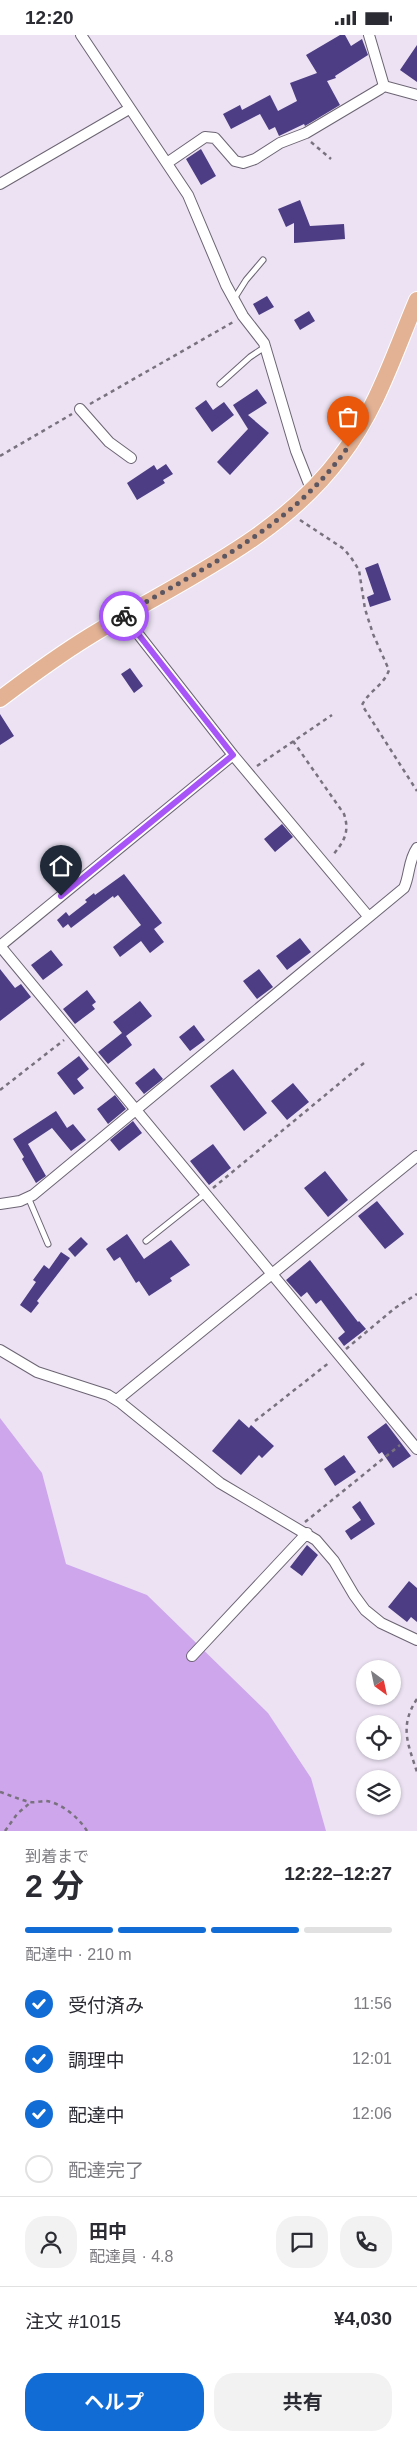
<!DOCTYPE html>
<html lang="ja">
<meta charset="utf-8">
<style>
body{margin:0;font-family:Helvetica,"Noto Sans JP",sans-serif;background:#f2f2f3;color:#2b2b33;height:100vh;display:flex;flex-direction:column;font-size:19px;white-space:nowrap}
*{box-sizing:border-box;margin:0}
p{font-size:16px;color:#7c7c81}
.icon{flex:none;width:28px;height:28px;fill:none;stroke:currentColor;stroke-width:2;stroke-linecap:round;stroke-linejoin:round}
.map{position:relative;height:1796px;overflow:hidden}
.details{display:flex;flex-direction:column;background:#fff;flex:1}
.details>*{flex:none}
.needle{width:32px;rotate:147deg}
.tools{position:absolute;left:356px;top:1625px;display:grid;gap:10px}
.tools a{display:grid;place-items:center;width:45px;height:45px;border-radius:50%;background:#fff;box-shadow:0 1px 4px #0004;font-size:25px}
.pin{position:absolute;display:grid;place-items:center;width:42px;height:42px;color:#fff;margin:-51px -21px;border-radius:50% 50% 50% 0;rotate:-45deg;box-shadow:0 0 5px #0007}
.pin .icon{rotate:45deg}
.courier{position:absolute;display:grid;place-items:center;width:50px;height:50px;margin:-25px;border:4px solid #a855f7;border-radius:50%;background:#fff;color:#222;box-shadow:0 1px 6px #0007}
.headline em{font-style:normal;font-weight:700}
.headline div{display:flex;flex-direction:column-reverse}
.headline{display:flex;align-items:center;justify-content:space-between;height:85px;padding:0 25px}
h1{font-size:32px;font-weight:700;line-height:38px}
.bar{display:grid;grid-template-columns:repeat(4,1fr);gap:8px 5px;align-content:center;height:60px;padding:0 25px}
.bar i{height:6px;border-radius:4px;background:#e1e1e2}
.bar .current{background:#126cd6}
.bar p{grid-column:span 4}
.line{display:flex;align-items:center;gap:12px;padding:0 25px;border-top:1px solid #e1e1e2}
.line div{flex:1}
.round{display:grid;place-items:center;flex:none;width:52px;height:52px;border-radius:20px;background:#f2f2f3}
ol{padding:0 25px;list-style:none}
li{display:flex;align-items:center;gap:15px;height:55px}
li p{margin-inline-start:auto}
li .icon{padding:5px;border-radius:50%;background:#126cd6;color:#fff;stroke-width:4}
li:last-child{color:#7c7c81}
li i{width:28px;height:28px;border:2px solid #e1e1e2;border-radius:50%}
.cta{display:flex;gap:10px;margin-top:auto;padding:10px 25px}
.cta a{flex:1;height:58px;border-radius:20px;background:#126cd6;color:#fff;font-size:20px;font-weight:700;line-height:58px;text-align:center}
.cta a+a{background:#f2f2f3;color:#2b2b33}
.status{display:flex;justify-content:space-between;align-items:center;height:35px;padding:0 25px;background:#fff;direction:ltr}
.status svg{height:14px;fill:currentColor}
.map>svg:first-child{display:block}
</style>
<div class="status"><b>12:20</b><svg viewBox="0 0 49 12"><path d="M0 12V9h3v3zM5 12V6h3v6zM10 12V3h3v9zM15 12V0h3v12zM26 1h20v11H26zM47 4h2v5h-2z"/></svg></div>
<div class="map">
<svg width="417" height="1796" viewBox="0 0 417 1796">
<rect width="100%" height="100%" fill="#ece2f3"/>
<path fill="#cea6ec" d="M0 1383 42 1438 66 1529 147 1560 268 1678 311 1743 326 1796H0Z"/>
<path fill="#4d3d84" d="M340 0H345L351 11 362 4 368 20 335 41 336 43 327 46 340 70 305 91 304 89 279 101 275 92 269 95 260 79 231 94 223 79 240 70 242 75 270 60 278 76 297 66 290 48 317 38 306 20Z
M417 10V47L400 35Z
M201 114 216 141 201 150 186 124Z
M300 165 310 191 344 189 345 204 294 208V188L286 192 278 174Z
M267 261 274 272 259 280 253 269Z
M309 276 315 286 300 295 294 285Z
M257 354 267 368 248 380 269 398 230 440 217 427 248 394 233 370Z
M206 365 213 375 224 367 234 380 212 397 195 373Z
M166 429 173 439 163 445 165 448 137 465 127 448 154 430 157 435Z
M378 528 391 565 370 572 367 562 374 559 365 533Z
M130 633 143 651 134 658 121 639Z
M0 679 14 701 0 710Z
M282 789 293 802 275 817 264 804Z
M124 839 162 888 154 894 164 907 150 918 141 906 120 922 113 912 141 890 118 860 114 863 113 861 71 893 68 889 63 893 57 885 66 877 69 881 87 867 85 865 94 858 95 860Z
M300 903 311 917 287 935 276 921Z
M51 915 63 930 43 945 31 930Z
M0 934 15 953 21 949 31 962 0 986Z
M259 934 273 952 257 964 243 946Z
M87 955 96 967 92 970 95 974 75 989 63 974Z
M140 966 152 981 126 1001 132 1010 108 1029 98 1017 122 998 113 987Z
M194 990 205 1005 190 1016 179 1002Z
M79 1021 89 1034 77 1044 84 1053 74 1060 57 1038Z
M154 1033 163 1044 144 1059 135 1048Z
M233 1034 267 1078 244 1096 210 1051Z
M293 1048 309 1067 287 1085 271 1066Z
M115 1060 126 1074 108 1089 97 1074Z
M56 1076 67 1093 73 1089 86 1105 71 1116 52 1093 28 1109 46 1141 36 1148 22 1124 24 1122 13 1104Z
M133 1086 142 1098 119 1116 110 1105Z
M213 1109 231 1133 209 1150 190 1126Z
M325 1136 348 1165 328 1182 304 1153Z
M377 1166 404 1199 385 1214 358 1181Z
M127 1199 144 1224 171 1205 190 1230 170 1243 172 1246 149 1261 139 1246 136 1248 120 1222 114 1226 106 1214Z
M81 1202 88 1209 75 1222 68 1214Z
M61 1217 70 1223 37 1266 39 1268 31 1278 20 1270 36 1247 33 1245 44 1230 49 1234Z
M310 1225 358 1287 359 1286 366 1294 344 1311 338 1303 345 1297 321 1265 316 1269 307 1257 301 1262 286 1245Z
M239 1384 249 1393 251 1390 274 1411 262 1423 259 1420 241 1440 212 1416Z
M386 1388 411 1421 393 1433 382 1417 379 1419 367 1402Z
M344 1420 356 1437 335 1451 324 1434Z
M360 1466 375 1489 351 1505 345 1496 361 1485 352 1472Z
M307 1510 318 1520 302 1541 290 1532Z
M409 1546 417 1553V1587L411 1582 407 1587 388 1572Z"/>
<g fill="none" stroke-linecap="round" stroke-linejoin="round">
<defs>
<path id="service" d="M234 264 246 245 263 225
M220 349 250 322 265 312
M28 1162 48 1209
M146 1206 205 1159"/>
<path id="minor" d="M81 0 188 160 226 250 243 281 264 308 296 416 311 454
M384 51 417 60
M167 128 205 102 215 103 235 126 243 128 255 124 280 108 306 98 380 54 384 51 369 0
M0 149 129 74
M80 374 109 407 131 423
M124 581 233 720 368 881
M233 720 0 911 417 1414
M0 1169 20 1166 33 1160 404 853C410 840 408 826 417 813
M0 1315 37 1337 108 1360 121 1368 220 1448 316 1505 334 1526 354 1560 365 1575 381 1588 417 1605
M117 1365 417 1121
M192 1621 307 1498"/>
<path id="primary" d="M0 664C29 642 59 620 90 601 177 547 279 505 341 421 377 374 394 319 417 265"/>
</defs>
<use href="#service" stroke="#6c6473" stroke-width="7"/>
<use href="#minor" stroke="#6c6473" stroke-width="12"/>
<use href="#primary" stroke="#fff" stroke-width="18"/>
<path stroke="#79727e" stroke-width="2.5" stroke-dasharray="4 4" stroke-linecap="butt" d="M311 107 331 124
M90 369 235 286
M0 421 72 379
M300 485 344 514 352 524 359 535 365 574 373 599 389 635C384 650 369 656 362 670L417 756
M293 706 344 779C350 797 344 807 332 821
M257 731 332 680
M0 1055 64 1005
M213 1153 364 1028
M346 1314 395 1273 417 1259
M255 1386 330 1327
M305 1487 400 1410
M417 1664C399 1691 408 1709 417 1737
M0 1757C10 1760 20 1765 30 1767 35 1768 41 1766 46 1766 62 1768 79 1783 87 1796
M5 1796 17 1779 31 1767"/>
<use href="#service" stroke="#fff" stroke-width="5"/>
<use href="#minor" stroke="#fff" stroke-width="10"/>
<use href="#primary" stroke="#e3b295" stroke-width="16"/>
</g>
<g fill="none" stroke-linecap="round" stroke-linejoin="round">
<path stroke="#5c5660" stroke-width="5" stroke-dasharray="0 9" d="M124 581C142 568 164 557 183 546 247 509 305 473 348 412"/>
<path stroke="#a855f7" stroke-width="6" d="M61 861 233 720 124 581"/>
</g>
</svg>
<div class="tools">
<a><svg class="needle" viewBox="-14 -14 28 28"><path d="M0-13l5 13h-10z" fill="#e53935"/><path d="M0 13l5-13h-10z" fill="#7c7c81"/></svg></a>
<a><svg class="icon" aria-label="locate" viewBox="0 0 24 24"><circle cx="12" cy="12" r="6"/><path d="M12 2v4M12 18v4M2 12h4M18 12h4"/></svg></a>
<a><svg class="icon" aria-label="layers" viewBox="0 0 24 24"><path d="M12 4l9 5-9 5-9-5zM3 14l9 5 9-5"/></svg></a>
</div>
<div class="pin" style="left:348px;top:412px;background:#ea580c"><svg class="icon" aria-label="bag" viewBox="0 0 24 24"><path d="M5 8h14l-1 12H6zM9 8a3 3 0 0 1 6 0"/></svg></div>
<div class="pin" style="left:61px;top:861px;background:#1f2937"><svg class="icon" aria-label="home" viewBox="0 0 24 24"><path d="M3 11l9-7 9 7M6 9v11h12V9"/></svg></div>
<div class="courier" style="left:124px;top:581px"><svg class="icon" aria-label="bike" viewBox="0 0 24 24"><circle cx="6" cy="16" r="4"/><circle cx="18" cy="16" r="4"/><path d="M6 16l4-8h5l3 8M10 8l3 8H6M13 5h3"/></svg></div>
</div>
<section class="details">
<div class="headline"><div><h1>2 分</h1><p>到着まで</p></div><em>12:22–12:27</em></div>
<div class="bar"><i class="current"></i><i class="current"></i><i class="current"></i><i></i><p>配達中 · 210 m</p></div>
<ol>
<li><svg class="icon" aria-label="check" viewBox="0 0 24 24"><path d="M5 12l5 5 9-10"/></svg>受付済み<p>11:56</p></li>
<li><svg class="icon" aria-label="check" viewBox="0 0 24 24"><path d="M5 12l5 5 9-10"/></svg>調理中<p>12:01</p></li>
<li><svg class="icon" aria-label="check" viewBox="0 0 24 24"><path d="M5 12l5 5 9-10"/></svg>配達中<p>12:06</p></li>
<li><i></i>配達完了</li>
</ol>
<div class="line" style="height:90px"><a class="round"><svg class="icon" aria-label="person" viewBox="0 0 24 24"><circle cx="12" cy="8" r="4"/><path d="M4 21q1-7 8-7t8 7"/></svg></a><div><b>田中</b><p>配達員 · 4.8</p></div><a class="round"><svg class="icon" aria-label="chat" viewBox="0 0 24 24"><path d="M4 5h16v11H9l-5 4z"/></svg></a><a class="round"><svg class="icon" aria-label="phone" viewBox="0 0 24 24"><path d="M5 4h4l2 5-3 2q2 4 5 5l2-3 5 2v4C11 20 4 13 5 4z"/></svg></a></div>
<div class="line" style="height:65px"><div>注文 #1015</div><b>¥4,030</b></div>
<div class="cta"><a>ヘルプ</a><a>共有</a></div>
</section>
